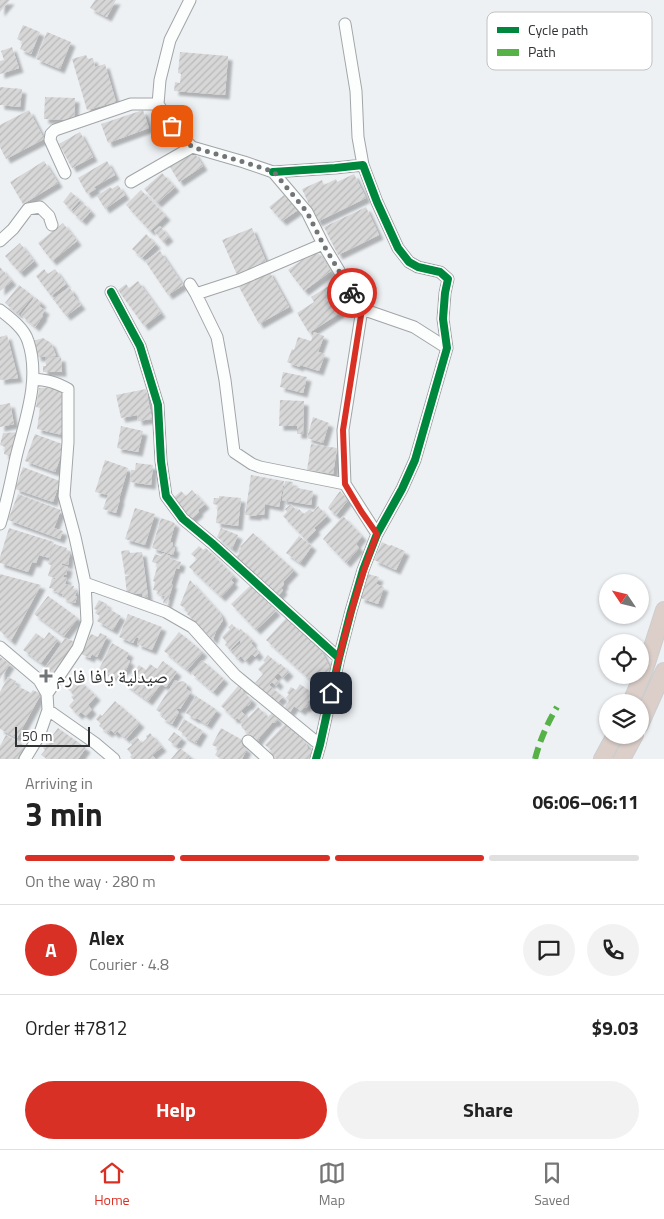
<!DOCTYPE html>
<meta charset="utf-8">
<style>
body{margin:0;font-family:"Titillium Web","Noto Naskh Arabic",sans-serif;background:#f2f2f2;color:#222;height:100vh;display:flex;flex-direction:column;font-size:19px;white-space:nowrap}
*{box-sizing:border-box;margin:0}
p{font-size:16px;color:#767676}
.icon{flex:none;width:28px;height:28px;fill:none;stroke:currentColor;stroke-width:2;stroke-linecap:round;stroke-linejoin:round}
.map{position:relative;height:759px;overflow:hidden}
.sheet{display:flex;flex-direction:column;background:#fff;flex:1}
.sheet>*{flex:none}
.needle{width:32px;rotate:305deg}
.controls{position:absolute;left:599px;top:574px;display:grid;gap:10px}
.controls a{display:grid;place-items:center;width:50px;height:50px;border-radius:50%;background:#fff;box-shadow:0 1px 4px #0004;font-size:25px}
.scale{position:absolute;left:15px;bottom:12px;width:75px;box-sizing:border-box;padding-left:5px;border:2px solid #303234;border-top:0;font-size:14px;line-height:18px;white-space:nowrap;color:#303234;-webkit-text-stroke:4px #fff;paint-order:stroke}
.pin{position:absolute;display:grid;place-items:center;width:42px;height:42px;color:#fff;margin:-21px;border-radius:10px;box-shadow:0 2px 8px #0006}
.courier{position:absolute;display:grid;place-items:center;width:50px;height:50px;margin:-25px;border:4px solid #d93025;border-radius:50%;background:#fff;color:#222;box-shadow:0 1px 6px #0007}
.headline em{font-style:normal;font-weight:700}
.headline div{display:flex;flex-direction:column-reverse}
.headline{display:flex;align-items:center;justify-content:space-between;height:85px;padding:0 25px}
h1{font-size:32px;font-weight:700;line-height:38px}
.bar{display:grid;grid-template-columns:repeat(4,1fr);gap:8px 5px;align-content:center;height:60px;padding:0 25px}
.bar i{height:6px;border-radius:4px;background:#e0e0e0}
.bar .active{background:#d93025}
.bar p{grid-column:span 4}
.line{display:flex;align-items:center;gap:12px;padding:0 25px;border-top:1px solid #e0e0e0}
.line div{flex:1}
.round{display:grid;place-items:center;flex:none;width:52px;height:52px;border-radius:26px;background:#f2f2f2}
.action{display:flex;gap:10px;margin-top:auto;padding:10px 25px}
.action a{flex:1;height:58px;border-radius:30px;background:#d93025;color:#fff;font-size:20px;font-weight:700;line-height:58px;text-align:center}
.action a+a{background:#f2f2f2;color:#222}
.tab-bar{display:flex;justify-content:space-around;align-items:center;height:70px;border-top:1px solid #e0e0e0;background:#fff;font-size:14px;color:#767676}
.tab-bar a{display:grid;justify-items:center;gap:2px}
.tab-bar .active{color:#d93025}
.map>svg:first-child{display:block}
</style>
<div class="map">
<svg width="664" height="759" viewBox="0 0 664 759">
<defs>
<pattern id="building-hatch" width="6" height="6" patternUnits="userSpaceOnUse" patternTransform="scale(1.25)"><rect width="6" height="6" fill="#d7d7d8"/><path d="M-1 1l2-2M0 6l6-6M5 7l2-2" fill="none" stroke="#b9b9ba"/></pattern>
<filter id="shadow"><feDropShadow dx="4.5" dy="4.5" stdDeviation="1" flood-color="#0004"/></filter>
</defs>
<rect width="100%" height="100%" fill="#eef1f4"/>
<path fill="url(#building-hatch)" filter="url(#shadow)" d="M0 0H10L0 12Z
M95 0H116L107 17 90 8Z
M23 25 40 32 31 54 20 49 23 42 17 39Z
M47 32 71 42 60 69 36 59Z
M12 47 19 68 0 74V61L4 60 1 51Z
M180 52 228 56 225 95 174 91 175 82 180 83 181 74 178 73Z
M86 55 88 59 93 58 95 67 105 64 116 102 87 110 72 59Z
M0 87 22 89 20 107 0 105Z
M45 97 75 98 74 120 44 119Z
M29 110 44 139 6 159 0 147V125Z
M143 110 149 128 108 143 101 124Z
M80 132 93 157 72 168 59 144Z
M194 152 203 166 179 182 170 167Z
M44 161 58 183 23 204 10 182Z
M107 161 115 175 94 187 96 189 87 194 78 178Z
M162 173 175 187 157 203 144 189Z
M354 174 366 198 317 222 302 189 322 180 324 185 336 179 337 182Z
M118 185 125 195 105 209 97 196 110 187 112 189Z
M141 190 166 216 150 231 126 205Z
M71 192 80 200 71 210 63 202Z
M284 195 298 210 282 221 269 207Z
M82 202 91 211 82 221 72 212Z
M366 207 379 235 338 255 324 227Z
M63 223 77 241 52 261 38 243Z
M160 226 169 237 163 242 154 231Z
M252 228 267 264 238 277 222 240Z
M146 234 156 244 142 258 132 249Z
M20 243 34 261 20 273 5 256Z
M316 250 331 271 304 291 288 270Z
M160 251 183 285 168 295 145 261Z
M0 267 12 281 0 291Z
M44 269 48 274 55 269 66 284 51 296 36 276Z
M269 271 289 307 259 324 239 287Z
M138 281 161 313 144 326 118 290 126 284 129 288Z
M19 285 33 296 18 314 5 303Z
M330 285 335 293 344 287 348 293 339 299 346 309 309 333 297 313 314 302 311 297Z
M69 287 74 294 73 295 81 305 66 316 53 299Z
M35 297 42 303 39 306 45 310 42 315 43 316 35 327 21 315Z
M314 332 324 336 318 352 325 354 319 371 300 365 299 367 287 362 292 349 294 350 298 337 311 341Z
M7 335 18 378 0 380V337Z
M43 338 51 343 56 356 37 357 33 341Z
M61 357 62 372H43V366H46L45 358Z
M283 372 307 377 303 393 280 387Z
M57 387 64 392 62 435 37 429 40 408 36 407 39 388Z
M146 389 152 419 138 421 137 415 121 418 116 395Z
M280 400 304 401 303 434H297V426H279Z
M10 403 14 424 0 427V405Z
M313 417 329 423 323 443 307 438Z
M121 426 143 431 138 452 117 448Z
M20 432 14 458 4 454 5 447 0 445 3 433Z
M35 434 65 445 55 472 25 461Z
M311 444 337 448 333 474 307 470Z
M105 460 128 468 119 499H120L116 513 103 509 108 495 95 492Z
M136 463 153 465 151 485 130 482 131 470H135Z
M23 467 60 481 53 502 15 489Z
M251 475 284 481 279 507 265 504 264 515 257 514V516L245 515Z
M285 481 293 482 292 487 313 491 311 505 282 500Z
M192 490 205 504 198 510 199 512 191 519 172 499 181 491 186 496Z
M340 491 348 500 336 515 330 510 328 508 329 506Z
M18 494 61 510 54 528 63 531 60 539 8 520Z
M219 496 241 498 238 526 216 523 218 505 213 504 214 498H219Z
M291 504 297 511 299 509 304 514 310 509 313 512 318 506 327 516 314 528 316 530 306 540 283 516 287 512 285 509Z
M135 508 155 514 145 545 125 539Z
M343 516 362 536 356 544 359 548 346 563 323 539Z
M161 518 173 522 175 524 170 542 173 543 172 547 175 548 173 555 152 548Z
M9 528 54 542 49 558 39 555 36 563 32 562 28 572 0 563V557Z
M221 528 238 535 232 549 217 537Z
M253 533 294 570 283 582 284 584 281 588 283 590 278 596 236 557 239 553 238 551 241 548 240 547Z
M299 536 312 546 300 563 286 553Z
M382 542 390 546 391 545 405 551 396 570 374 560Z
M54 544 67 548 66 550 70 551 68 565 62 563V565L68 567 66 575 64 574 63 577 67 578 65 584 74 586 73 589 77 590 75 596 77 597 75 603 68 601 67 599 62 597 63 594 54 591V589L49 588 52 579 55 580V578L48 576 51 565 48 564Z
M199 546 203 550 206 548 234 576 231 580 234 583 221 597 189 567 197 559 191 554Z
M129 550 130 553 142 552 148 597H143L142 593 127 595 125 576 132 575V574L125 575 121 551Z
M163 553 170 556 169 558 181 562 179 569 176 568 171 584H173L167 604 163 603 165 596 157 594 158 591 153 590 155 582 153 581 158 564 152 562 155 554 161 556Z
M0 574 41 585 11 641 0 631Z
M368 574 379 577 376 584 384 587 378 604 360 598Z
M190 580 220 613 223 620 216 631 213 640 187 614 189 611 180 605Z
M251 585 276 611 256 630 231 604Z
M48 596 78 618 64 636 34 614Z
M99 600 107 604 106 607 121 616 113 630 97 621 100 616 95 613 97 610 94 609Z
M128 614 162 627 152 650 137 644 139 638 136 637 133 643 119 637Z
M287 617 321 650 331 670 318 687 266 640Z
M232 624 239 631 241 629 253 641 251 643 259 653 255 657 252 654 245 661 241 656 238 659 231 652 241 643 240 642 241 639 230 650 225 645 227 643 222 637 230 629 228 628Z
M49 632 58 640 41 663 23 650 36 633 44 639Z
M179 632 203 652 187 670 164 651Z
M100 633 107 636 97 657 92 654 90 658 81 654 91 634 98 637Z
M65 638 78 643 55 680 43 671Z
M112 643 129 653 126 659 130 661 126 670H123L118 679 99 669Z
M268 655 279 665 281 664 289 672 283 678 278 673 274 677 279 682 276 686 272 682 269 685 283 697 278 702 272 696 270 698 255 683 263 674 258 669 265 662 263 661Z
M0 657 10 664 0 679Z
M202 660 224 679 213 692 191 673Z
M163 661 177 672 166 687 161 684 148 701 125 684 139 665 146 670 150 664 157 669Z
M8 677 16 681 14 684 31 693 33 690 41 694 17 738 0 729V692Z
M77 678 96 696 88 705 92 710 86 716 81 712 78 715 69 706 74 700 71 697 74 695 67 688Z
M175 680 179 682 183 681 186 683 187 685 186 689 191 692 180 709 178 708 176 710 179 712 172 724 161 717 163 714 156 710Z
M300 684 314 694 307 703 309 704 306 708 304 707 301 711 294 706 290 712 284 708 289 701 286 698 289 694 287 693 291 687 296 690Z
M239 685 243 688 241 690 252 700 249 705 246 706 241 711 248 718 258 707 268 717 272 713 278 719 276 722 272 723 260 737 257 742 251 737 252 736 242 728 241 724 243 723 237 718 235 719 232 718V716L221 706Z
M196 696 217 710 207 725 197 718 195 719 186 713Z
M115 701 140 723 126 739 117 731 115 734 111 730 108 733 99 726 101 724 96 719 100 714 102 716Z
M184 719 203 731 196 743 183 735V733L178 730Z
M286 723 306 743 308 749 314 753 311 759H276L270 753 271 750 265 745Z
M58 728 86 748 78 759H47L41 755 45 750 43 748 47 743 48 744 53 737 52 736Z
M221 728 244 741 242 746 247 749 242 759H221L215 755 219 748 212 745Z
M174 732 182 738 176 746 168 740Z
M150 733 162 747 152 755 156 759H132L130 757 132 755 127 749 132 745 130 742 137 737 142 743 147 738 146 736Z
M6 735 25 746 17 759H0V746Z
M180 748 190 756 188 759H171Z"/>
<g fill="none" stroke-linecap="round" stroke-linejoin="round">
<defs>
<path id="minor" d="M190 0 170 40 160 80 158 104 172 126 192 147 244 162 273 172 307 212 323 244 362 309 343 430 345 484 377 534
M345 24 356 91 358 137 363 165
M273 172 335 168 363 165 377 202 398 248 409 262 418 267 440 272 448 279 445 293 443 319 447 348 415 460 402 489 377 534 363 570 351 611 339 658 320 745 316 759
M65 173 50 140 51 134 55 130 131 104H158
M131 182 192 147
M0 241 13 229 28 209 40 207 49 216 52 225
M190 284 196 294 217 337 225 380 234 452 252 464 260 467 345 484
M111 292 140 346 158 405 161 461 166 496 183 519 212 543 339 658
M196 294 239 280 323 244
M362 309 414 327 447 348
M0 310C10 318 24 328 28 341 41 379 25 420 16 457 11 480 7 502 0 524
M33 379C47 380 55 382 68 389V442L64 496 75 537 85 583 87 622 78 648 47 694
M85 583 166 612 192 627 235 675 320 745
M0 647 39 680 47 694 48 710 39 736 25 759
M48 710 95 743 114 759
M248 741 268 759"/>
<path id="highway" d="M631 702 645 669 664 610
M640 725 664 671
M602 759 615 735
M622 759 635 735"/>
</defs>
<use href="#minor" stroke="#a2a5a7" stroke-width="13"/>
<use href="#highway" stroke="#cbcdce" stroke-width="18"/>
<use href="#minor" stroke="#fcfdfd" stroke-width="11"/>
<use href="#highway" stroke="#dccfca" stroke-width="16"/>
<path stroke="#56b246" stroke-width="6" stroke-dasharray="12 6" stroke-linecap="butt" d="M535 759C540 740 547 724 557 707"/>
<defs>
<path id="cycleway" d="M273 172 335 168 363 165 377 202 398 248 409 262 418 267 440 272 448 279 445 293 443 319 447 348 415 460 402 489 377 534 363 570 351 611 339 658 320 745 316 759
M111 292 140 346 158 405 161 461 166 496 183 519 212 543 339 658"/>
</defs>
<use href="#cycleway" stroke="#fff" stroke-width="11"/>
<use href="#cycleway" stroke="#00873e" stroke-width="8"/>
</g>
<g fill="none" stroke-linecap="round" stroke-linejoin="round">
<path stroke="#727577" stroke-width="5" stroke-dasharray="0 9" d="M172 126 192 147 244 162 274 172 307 212 323 244 352 293"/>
<path stroke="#d93025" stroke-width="6" d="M331 693C343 639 357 586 377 534L361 511 345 484 343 430 362 309 352 293"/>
</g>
<path fill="#727577" stroke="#fff" stroke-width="2" d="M43.5 668.5h5v5h5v5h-5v5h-5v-5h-5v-5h5z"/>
<g text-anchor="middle" stroke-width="4.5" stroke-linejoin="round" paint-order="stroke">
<g font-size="19" fill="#303234" stroke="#fff" text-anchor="start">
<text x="56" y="683">صيدلية يافا فارم</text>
</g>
</g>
<rect x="487" y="12" width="165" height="58" rx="8" fill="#fff" stroke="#c1c2c2" stroke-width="1"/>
<rect x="497" y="27" width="22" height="6" fill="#00873e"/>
<rect x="497" y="49" width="22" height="7" fill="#56b246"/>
<g font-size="14" fill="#303234">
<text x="528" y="35">Cycle path</text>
<text x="528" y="57">Path</text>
</g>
</svg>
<div class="controls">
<a><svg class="needle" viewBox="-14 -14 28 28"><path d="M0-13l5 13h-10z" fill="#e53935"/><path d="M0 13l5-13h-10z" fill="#767676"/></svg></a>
<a><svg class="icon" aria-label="locate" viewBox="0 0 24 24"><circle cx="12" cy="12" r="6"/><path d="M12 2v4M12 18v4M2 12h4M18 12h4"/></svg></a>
<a><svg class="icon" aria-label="layers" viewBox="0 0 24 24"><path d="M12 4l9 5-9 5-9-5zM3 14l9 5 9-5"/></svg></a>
</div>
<div class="scale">50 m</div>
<div class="pin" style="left:172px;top:126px;background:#ea580c"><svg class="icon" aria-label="bag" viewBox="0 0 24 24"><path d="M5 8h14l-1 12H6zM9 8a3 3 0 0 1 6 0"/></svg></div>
<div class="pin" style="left:331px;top:693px;background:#1f2937"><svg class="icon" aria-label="home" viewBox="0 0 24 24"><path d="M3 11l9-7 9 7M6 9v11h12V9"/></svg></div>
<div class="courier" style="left:352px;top:293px"><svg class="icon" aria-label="bike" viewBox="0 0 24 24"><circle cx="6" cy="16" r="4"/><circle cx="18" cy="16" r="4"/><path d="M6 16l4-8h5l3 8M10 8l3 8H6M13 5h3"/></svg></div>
</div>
<section class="sheet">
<div class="headline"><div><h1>3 min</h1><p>Arriving in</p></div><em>06:06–06:11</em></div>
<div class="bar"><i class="active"></i><i class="active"></i><i class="active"></i><i></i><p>On the way · 280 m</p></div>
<div class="line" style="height:90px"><b class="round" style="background:#d93025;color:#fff">A</b><div><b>Alex</b><p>Courier · 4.8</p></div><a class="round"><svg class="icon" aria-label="chat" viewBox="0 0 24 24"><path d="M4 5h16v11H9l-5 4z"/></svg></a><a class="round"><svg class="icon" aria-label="phone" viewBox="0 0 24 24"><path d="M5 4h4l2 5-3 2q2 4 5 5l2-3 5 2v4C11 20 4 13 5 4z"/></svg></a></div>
<div class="line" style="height:65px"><div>Order #7812</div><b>$9.03</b></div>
<div class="action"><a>Help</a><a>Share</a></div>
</section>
<nav class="tab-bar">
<a class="active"><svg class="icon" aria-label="home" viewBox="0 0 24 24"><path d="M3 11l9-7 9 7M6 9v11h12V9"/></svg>Home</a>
<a><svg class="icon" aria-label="map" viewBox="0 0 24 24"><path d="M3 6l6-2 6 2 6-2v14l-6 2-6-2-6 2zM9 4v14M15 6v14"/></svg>Map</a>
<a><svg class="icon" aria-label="saved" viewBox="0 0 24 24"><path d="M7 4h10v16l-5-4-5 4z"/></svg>Saved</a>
</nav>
